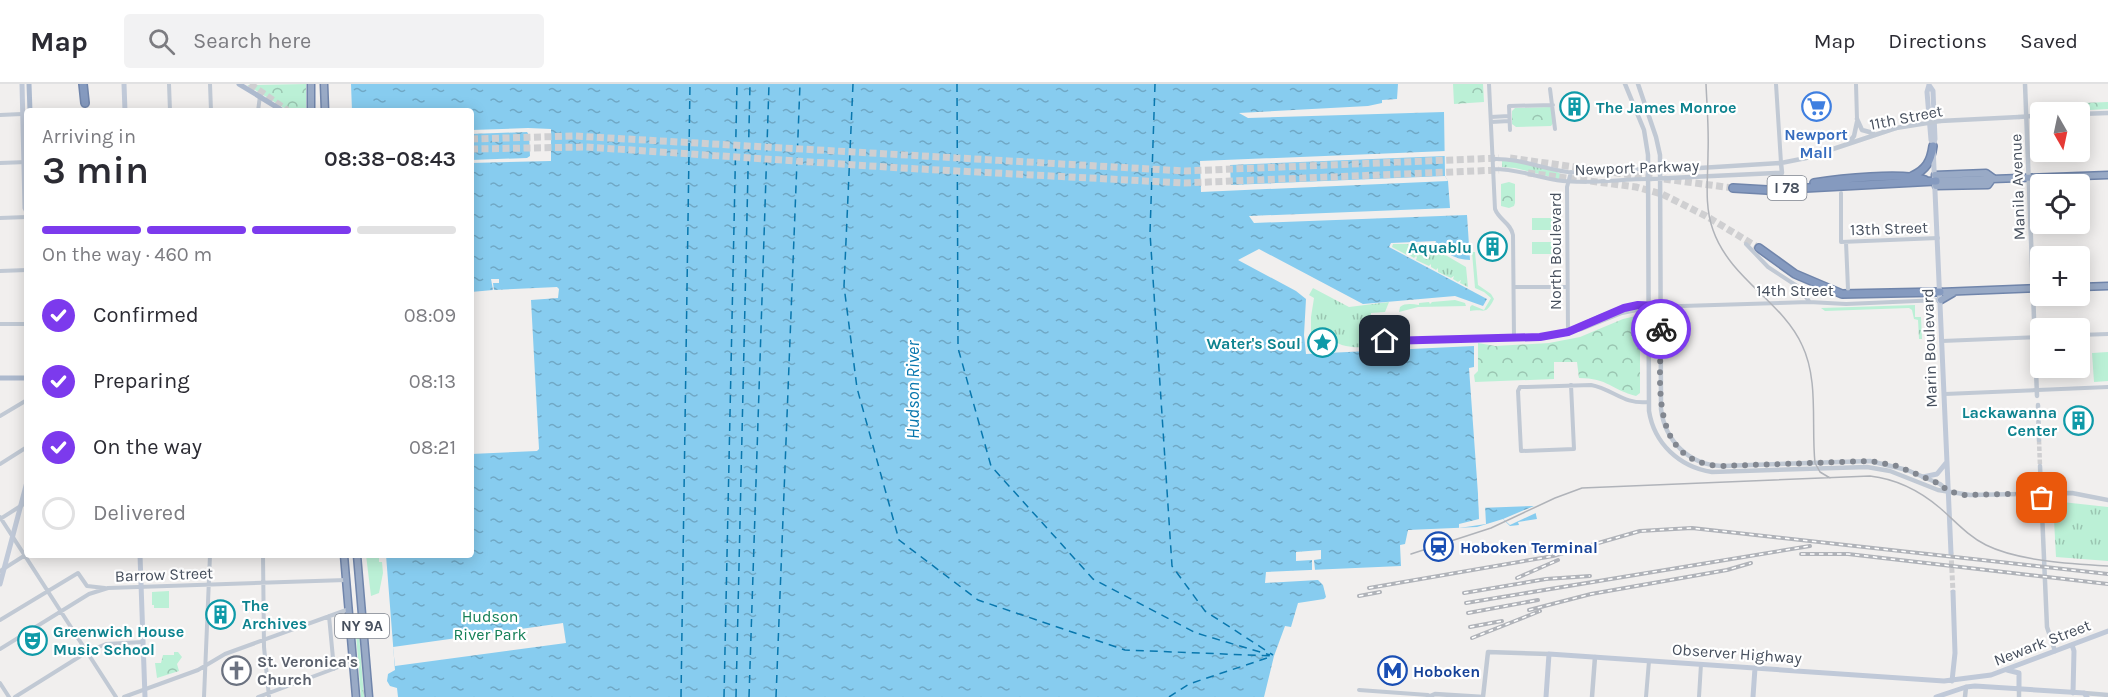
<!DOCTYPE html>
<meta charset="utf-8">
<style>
body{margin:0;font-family:Karla,sans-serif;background:#f2f2f3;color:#2b2b33;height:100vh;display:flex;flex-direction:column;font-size:22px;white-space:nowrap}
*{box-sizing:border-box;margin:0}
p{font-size:20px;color:#7c7c81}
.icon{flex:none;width:33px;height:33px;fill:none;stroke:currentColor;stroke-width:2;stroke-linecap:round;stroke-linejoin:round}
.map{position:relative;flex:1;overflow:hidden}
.sheet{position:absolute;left:24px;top:24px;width:450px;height:450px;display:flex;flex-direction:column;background:#fff;border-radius:6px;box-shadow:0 3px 15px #0003}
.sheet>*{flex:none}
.needle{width:39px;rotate:171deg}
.tools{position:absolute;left:2030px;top:18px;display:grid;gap:12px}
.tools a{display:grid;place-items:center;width:60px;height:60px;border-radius:6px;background:#fff;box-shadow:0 3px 15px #0003;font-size:30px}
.pin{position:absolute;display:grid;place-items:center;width:51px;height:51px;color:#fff;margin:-26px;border-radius:12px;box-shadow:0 3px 9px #0006}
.courier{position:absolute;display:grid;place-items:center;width:60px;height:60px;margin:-30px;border:4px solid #7c3aed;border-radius:50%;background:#fff;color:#222;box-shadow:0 2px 8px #0007}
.overview em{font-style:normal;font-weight:600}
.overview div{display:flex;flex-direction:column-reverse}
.overview{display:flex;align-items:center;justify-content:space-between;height:102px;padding:0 18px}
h1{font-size:39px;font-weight:600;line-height:45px}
.bar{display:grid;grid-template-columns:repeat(4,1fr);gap:9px 6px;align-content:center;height:72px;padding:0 18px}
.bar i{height:8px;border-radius:4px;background:#e1e1e2}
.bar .on{background:#7c3aed}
.bar p{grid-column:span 4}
ol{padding:0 18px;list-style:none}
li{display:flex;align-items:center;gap:18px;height:66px}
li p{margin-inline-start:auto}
li .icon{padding:6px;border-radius:50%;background:#7c3aed;color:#fff;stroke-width:4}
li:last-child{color:#7c7c81}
li i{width:33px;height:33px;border:3px solid #e1e1e2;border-radius:50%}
header{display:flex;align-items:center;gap:36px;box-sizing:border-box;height:84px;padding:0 30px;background:#fff;border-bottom:2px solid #e1e1e2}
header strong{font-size:28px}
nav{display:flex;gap:33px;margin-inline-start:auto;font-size:21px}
.search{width:420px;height:54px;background:#f2f2f3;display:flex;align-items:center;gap:15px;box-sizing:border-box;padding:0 21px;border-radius:6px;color:#7c7c81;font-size:22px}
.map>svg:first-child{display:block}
</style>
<header>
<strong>Map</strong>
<div class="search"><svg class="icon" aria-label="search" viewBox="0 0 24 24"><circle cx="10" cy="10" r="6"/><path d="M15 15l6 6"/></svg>Search here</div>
<nav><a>Map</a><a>Directions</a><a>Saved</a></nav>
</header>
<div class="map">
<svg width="2108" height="613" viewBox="0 0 2108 613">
<defs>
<pattern id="grass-tufts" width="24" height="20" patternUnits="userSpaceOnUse" patternTransform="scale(1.5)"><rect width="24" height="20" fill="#bbf0d6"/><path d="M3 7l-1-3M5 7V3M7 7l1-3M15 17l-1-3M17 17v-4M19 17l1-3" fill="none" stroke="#9ac5b1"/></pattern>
<pattern id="park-crowns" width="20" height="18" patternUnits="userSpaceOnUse" patternTransform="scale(1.5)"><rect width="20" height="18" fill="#bbf0d6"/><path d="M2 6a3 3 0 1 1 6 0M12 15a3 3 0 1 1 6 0" fill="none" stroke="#9ac5b1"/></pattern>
<pattern id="water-ripples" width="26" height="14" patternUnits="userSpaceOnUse" patternTransform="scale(1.5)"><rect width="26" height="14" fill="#87ccef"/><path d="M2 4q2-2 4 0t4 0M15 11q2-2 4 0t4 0" fill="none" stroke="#70a8c5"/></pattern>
</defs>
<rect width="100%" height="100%" fill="#f1efee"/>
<path fill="url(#grass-tufts)" d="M1512 76 1555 87 1561 90 1559 95 1515 84 1502 83V77Z
M1430 159 1442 169 1466 183 1468 203 1460 199 1461 196 1458 198 1453 195 1454 192 1451 194 1438 188V184L1436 186 1431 183V180L1429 182 1416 176 1417 173 1416 172 1414 174 1409 171V168L1407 171 1392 163 1393 160H1408L1410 163V160Z
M1313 204 1349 223 1389 218 1385 228 1371 229V234L1379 235 1381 238 1382 249 1378 253 1379 258 1390 259V261C1377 262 1359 265 1346 262 1331 259 1330 248 1311 254V233L1314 214 1309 211Z
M1915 221V233H1921L1922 255H1919L1918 236 1914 235 1912 226 1909 224 1825 227 1821 224Z
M2053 417 2108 423V477L2056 473Z
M355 538H358L364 613H361Z"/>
<path fill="url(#park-crowns)" d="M306 0V27H289L247 1Z
M1453 0H1483L1484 18 1454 20Z
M2108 18V25L2033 29 2032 21Z
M1550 23 1553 25 1554 38 1551 42 1516 43 1512 40V27L1515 24Z
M1509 98 1515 100V119L1514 122 1509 124 1501 122V100Z
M1636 232 1640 235V309L1636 312C1612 306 1608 294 1579 294L1577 278H1554V295L1475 298 1474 291 1478 287V259L1495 262 1549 259 1580 253 1623 235Z
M174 568H178L182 573 177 580 179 587 157 594 155 579H161L163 571H174Z"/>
<path fill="#bbf0d6" d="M1532 134H1555V146H1532Z
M1532 158H1556V170H1532Z
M1472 168H1475L1478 201 1491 210 1494 215C1485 233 1484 224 1470 227V223L1472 221 1484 226 1491 214 1484 208 1475 204Z
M1455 216 1465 219 1466 222 1418 223 1399 228 1400 223C1405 219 1412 220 1419 221V219L1429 218 1430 220 1432 218Z
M2108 268V297L2094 298 2092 269Z
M366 471H379V478H382L383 489 379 509 371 512Z
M169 507V524H154V521H152V508Z"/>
<path fill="url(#water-ripples)" d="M351 0H1398L1397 15 1382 16V19L1368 22 1239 29 1248 34 1444 28 1445 92 1448 97 1450 124 1249 132 1254 139 1467 131 1470 176C1457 176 1445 169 1435 160L1436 157 1391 159 1389 163 1487 215 1483 222 1455 212 1363 220 1259 165 1238 176 1296 207 1306 215 1304 251 1306 270 1474 262V283L1469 284 1479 424 1534 422 1537 435 1518 438 1519 441 1510 442 1503 435 1477 443 1408 446 1405 460 1400 461 1401 482 1266 488 1265 499 1318 496 1323 501 1326 513 1324 515 1298 519 1291 543 1285 542 1274 572 1264 613H398L397 604 390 602 387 597 388 590 395 586 386 471H471V27H352Z"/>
<path fill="#f1efee" d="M528 44 551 45V77L471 79V76L527 74 530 72 529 51 527 48 471 50V46Z
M1446 67 1445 72 1230 81 1231 101 1445 92 1448 97 1201 108 1200 77Z
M491 195H499V199H493L494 206 557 203 559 205 558 214 531 216 539 365 537 367 471 370V208L493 206Z
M1478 406H1481L1482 421H1485L1486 440 1459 444V440L1479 435Z
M1534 422 1538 428 1510 441 1503 435Z
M1321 466V475L1314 476 1315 486H1312V476L1296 477V468Z
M563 539 566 559 395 582 393 563Z"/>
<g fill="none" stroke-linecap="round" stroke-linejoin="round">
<path stroke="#0877ae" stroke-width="1.5" stroke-dasharray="8 6" stroke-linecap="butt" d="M853 0 844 202 857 304 899 456 978 516 1125 566 1274 572
M957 0 958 264 991 382 1093 495 1196 549 1270 571
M1155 0 1150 149 1172 482 1205 527 1273 571
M681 613 690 0
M724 613 737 0
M736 613 750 0
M749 613 769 0
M776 613 800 0
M1169 613 1189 600 1270 573"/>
<path stroke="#cfcfd1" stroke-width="4.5" stroke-dasharray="4.5 2" stroke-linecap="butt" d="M2039 356 2040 382"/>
<path stroke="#cfcfd1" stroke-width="5" stroke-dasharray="5 2.5" stroke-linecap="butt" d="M1951 469 1953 508"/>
<path stroke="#cfcfd1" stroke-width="7" stroke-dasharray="7 3.5" stroke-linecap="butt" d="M250 0 288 27
M471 55 574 52 1185 87 1499 74
M471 65 586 63 901 84 1184 99 1499 86
M1510 74 1653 94
M1528 89 1636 103 1662 110 1706 132 1759 164
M1664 95 1733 104"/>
<defs>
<path id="trunk" d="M311 0V27
M324 0 325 27
M1935 91 1986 89 1993 94
M1936 97 2108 91
M1936 102 1988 101 1993 94
M2079 203 2108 202
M1940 208 2040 204
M1941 216 1953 209
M344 471 356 613
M357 471 369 613"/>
<path id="motorway" d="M83 0 85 19
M1912 92C1926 86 1931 77 1933 62
M1814 99C1839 95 1903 88 1925 96
M1733 104 1767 106 1936 97
M1759 164 1795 190 1842 210 1940 208"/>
</defs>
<use href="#trunk" stroke="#7085ab" stroke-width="9"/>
<use href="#motorway" stroke="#7085ab" stroke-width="10"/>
<path stroke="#c1c9d4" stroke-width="4" d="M169 0 170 27
M210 0 211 27
M1489 0 1495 125C1499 136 1511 139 1513 151L1514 254
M1776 0 1781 79
M1856 0 1857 35
M1550 5 1555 45
M99 27 125 26
M258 27 260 12
M0 31 22 30
M1491 33 1509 32
M1491 38 1509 37
M1510 46 1509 22 1553 21
M1493 75C1520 74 1542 85 1568 88 1595 90 1622 84 1649 85
M0 79 27 78
M1493 85C1521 85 1537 94 1563 97 1592 100 1621 95 1649 95
M1841 109V158L1938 154
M0 134 27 133
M1846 158 1848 205
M1746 160 1768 183 1797 202 1809 217
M0 187 27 186
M1514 203H1567
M0 240H27
M1568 248C1589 236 1626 219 1649 223L1809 218 1846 220 1940 216
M1568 248 1567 103 1571 88
M2079 251 2108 250
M1385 257 1540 253 1582 245 1622 229 1647 224
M1942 257 2040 253
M1571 301 1574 365 1521 367 1518 307 1520 303H1527L1591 301C1613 305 1623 321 1649 318
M1945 310 2108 303
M0 332 27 316
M0 380 27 363
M0 433 116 613
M0 435 27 418
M263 471 264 563 269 613
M0 487 27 470
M329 532 334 585
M0 536 78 489 87 502 105 504
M0 565 89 510 108 504 346 496
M0 599 9 613
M1359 606 1428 611
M15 613 87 568 106 560 143 558
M124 613 198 586 225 570 349 525
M204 613 210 471
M258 613 352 578
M1646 613 1649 577
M1699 613 1701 580"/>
<path stroke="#c1c9d4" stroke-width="4.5" d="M1625 0 1644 46 1648 71 1649 327C1654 359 1679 383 1712 388L1867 383 1890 387 1938 406 1970 411 2072 409 2108 416
M1638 0 1656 53 1660 71 1661 325C1665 357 1689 381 1722 382L1870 377 1907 386 1940 400 1948 407
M2025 0 2037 312
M2079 30 2108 29
M1857 35 1862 46 1873 49
M1940 37 2019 33
M1850 57 1854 52 1857 38
M1649 85 1667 86 1781 79 1806 74 1896 44
M1649 95 1776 89H1782L1781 79
M2038 321 2039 356
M2040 382 2047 543 2055 567
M2084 609 2108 611
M1428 613 1435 610 1483 613
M1483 613 1488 568 1549 570
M1592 613 1595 573
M1965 613 1966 603
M2019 613V605"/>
<path stroke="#c0c9d8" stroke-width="5" d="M22 0 25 124 27 128
M124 0 125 27
M1929 1 1933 7 1935 55 1933 62 1951 469
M1929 1 1927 8 1931 56 1933 58
M1923 393 1937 390 1946 379
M140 471 145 613
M0 500 27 398
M2072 561 2074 567 2073 609
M2007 586 2019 589V605
M1952 597 1955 569 1953 508
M1546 613 1549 570 1944 597 1991 591 2108 547
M1753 613 1755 584
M1936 613 1966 603 1975 602 2084 609 2087 613"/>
<path stroke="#adbace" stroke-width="5" d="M29 0 30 27
M239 0 283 27
M0 294H27"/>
<use href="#trunk" stroke="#99aac6" stroke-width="6"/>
<use href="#motorway" stroke="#859abf" stroke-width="7"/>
<path stroke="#b0b3b9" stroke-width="1.5" d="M1706 0C1707 23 1709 46 1708 69 1708 95 1704 121 1713 146 1730 195 1782 217 1802 261 1819 296 1811 341 1815 379L1820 388 1830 394
M1411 470 1491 444 1555 414 1582 404 1870 392C1896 395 1920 407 1940 424 1955 437 1968 452 1986 461 2018 477 2072 480 2108 482"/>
<defs>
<path id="rail" d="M1801 470H1848L2108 500
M1517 494 1558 476
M1369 504 1553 472 1640 447 1692 444 2108 490
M1464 509 1546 495 1590 492
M1359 512 1380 508
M1466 519 1810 462
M1529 526 1591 510 1727 486 1751 479
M1468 529 1538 516
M1470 543 1502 537
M1472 554 1540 527"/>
</defs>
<use href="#rail" stroke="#b0b3b9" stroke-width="4"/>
<use href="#rail" stroke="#fff" stroke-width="1.5" stroke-dasharray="4.5" stroke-linecap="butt"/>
<path stroke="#c1c9d4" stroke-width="4.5" d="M2019 33 2032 32
M1896 44 1940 37"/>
</g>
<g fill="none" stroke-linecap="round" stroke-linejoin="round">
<path stroke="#828790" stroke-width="6" stroke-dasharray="0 10.8" d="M1661 245C1661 296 1647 379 1722 382L1870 377 1897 382 1940 400 1948 407 1965 411 2042 409V414"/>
<path stroke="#7c3aed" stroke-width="8" d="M1385 257 1540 253 1568 248 1624 224 1638 221 1661 222V245"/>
</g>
<defs>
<symbol id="supermarket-ring" viewBox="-11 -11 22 22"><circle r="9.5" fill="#fff" stroke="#3f7fe0" stroke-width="1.5"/><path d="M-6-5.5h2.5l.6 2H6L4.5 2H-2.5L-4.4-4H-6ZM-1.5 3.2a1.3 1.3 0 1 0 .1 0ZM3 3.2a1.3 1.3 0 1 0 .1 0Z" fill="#3f7fe0"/></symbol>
<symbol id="building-ring" viewBox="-11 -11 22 22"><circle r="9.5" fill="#fff" stroke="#0f9aa8" stroke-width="1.5"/><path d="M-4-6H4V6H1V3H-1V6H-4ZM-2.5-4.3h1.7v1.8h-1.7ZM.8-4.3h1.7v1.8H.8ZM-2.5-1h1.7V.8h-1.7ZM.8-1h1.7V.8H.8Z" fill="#0f9aa8"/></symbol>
<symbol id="sight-ring" viewBox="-11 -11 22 22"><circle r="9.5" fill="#fff" stroke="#0f9aa8" stroke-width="1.5"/><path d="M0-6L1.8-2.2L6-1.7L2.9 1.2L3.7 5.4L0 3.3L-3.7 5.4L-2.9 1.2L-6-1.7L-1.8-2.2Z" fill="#0f9aa8"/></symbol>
<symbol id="station-ring" viewBox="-11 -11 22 22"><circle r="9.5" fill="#fff" stroke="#1a4fb4" stroke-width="1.5"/><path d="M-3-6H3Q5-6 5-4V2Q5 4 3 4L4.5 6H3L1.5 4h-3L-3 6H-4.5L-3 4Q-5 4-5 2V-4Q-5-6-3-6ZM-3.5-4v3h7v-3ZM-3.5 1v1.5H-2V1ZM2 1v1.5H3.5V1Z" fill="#1a4fb4"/></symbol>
<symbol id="theatre-ring" viewBox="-11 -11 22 22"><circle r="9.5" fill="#fff" stroke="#0f9aa8" stroke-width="1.5"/><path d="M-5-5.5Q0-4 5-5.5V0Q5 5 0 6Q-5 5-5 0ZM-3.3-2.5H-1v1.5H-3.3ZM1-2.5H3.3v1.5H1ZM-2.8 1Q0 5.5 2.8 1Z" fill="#0f9aa8"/></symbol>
<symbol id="church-ring" viewBox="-11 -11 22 22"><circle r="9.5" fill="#fff" stroke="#6b7280" stroke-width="1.5"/><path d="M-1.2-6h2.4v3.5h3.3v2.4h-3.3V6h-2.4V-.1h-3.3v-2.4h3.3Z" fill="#6b7280"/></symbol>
<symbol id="metro-ring" viewBox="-11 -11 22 22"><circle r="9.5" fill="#fff" stroke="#1a4fb4" stroke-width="1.5"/><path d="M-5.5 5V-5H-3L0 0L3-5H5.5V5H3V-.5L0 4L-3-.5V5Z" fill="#1a4fb4"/></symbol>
</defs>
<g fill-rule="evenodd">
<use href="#supermarket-ring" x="1800" y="6" width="33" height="33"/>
<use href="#building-ring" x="1558" y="6" width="33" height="33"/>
<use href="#building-ring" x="1476" y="146" width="33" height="33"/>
<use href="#sight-ring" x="1306" y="242" width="33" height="33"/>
<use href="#building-ring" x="2062" y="320" width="33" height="33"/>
<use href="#station-ring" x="1422" y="446" width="33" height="33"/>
<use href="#building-ring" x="204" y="514" width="33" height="33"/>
<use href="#theatre-ring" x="16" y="540" width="33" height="33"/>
<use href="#church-ring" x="220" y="570" width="33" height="33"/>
<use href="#metro-ring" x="1376" y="570" width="33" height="33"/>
</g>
<g text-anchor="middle" stroke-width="4.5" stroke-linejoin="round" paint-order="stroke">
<g fill="#fff" stroke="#7e848e" stroke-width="1.5">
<rect x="1767.5" y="92" width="39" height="24" rx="4.5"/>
<rect x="335" y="530" width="54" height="24" rx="4.5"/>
</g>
<g font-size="15" font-weight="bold" fill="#464f5d">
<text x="1787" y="109">I 78</text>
<text x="362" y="547">NY 9A</text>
</g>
<g font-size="16" font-weight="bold" fill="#0d838f" stroke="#fff" text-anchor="start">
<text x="1596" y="29">The James Monroe</text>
<text x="1472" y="169" text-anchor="end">Aquablu</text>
<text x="1301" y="265" text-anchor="end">Water's Soul</text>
<text x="2057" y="334" text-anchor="end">Lackawanna<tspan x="2057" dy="18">Center</tspan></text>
<text x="242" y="527">The<tspan x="242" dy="18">Archives</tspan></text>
<text x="53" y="553">Greenwich House<tspan x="53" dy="18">Music School</tspan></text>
</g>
<g font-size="16" fill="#464f5d" stroke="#fff">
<text transform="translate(1906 33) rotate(-11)" y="6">11th Street</text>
<text transform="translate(1637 83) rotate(-2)" y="6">Newport Parkway</text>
<text transform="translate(2017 103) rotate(-92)" y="6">Manila Avenue</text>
<text transform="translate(1889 144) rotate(-2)" y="6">13th Street</text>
<text transform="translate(1555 167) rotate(-90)" y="6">North Boulevard</text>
<text x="1795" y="212">14th Street</text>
<text transform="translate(1929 264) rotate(-92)" y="6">Marin Boulevard</text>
<text transform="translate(164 490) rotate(-2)" y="6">Barrow Street</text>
<text transform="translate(2042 558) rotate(-21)" y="6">Newark Street</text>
<text transform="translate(1737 569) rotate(4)" y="6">Observer Highway</text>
</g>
<g font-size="16" font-weight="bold" fill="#366cbe" stroke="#fff">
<text x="1816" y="56">Newport<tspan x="1816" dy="18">Mall</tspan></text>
</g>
<g font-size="16" font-weight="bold" fill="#164399" stroke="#fff" text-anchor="start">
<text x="1460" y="469">Hoboken Terminal</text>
<text x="1413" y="593">Hoboken</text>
</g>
<g font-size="16" fill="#148057" stroke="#fff">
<text x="490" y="538">Hudson<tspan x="490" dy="18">River Park</tspan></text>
</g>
<g font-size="16" font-weight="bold" fill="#5b616d" stroke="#fff" text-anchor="start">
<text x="257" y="583">St. Veronica's<tspan x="257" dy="18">Church</tspan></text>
</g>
<g font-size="18" font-style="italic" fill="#0877ae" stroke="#fff">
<text transform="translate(913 306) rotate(-90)" y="6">Hudson River</text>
</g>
</g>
</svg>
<div class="tools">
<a><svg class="needle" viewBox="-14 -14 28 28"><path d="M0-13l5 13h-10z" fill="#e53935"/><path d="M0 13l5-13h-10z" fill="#7c7c81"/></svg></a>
<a><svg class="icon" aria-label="locate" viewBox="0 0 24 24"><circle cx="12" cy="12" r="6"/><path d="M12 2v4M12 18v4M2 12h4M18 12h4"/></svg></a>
<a>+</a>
<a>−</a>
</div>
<div class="pin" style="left:2042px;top:414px;background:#ea580c"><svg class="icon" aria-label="bag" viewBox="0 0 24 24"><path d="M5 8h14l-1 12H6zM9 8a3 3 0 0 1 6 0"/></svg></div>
<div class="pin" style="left:1385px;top:257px;background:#1f2937"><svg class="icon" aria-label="home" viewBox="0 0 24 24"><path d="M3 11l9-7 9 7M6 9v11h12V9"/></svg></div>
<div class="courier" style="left:1661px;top:245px"><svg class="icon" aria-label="bike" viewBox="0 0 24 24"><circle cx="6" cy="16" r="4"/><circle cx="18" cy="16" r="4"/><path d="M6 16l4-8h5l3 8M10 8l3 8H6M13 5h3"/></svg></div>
<section class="sheet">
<div class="overview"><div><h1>3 min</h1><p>Arriving in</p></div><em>08:38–08:43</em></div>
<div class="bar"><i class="on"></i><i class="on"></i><i class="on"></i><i></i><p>On the way · 460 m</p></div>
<ol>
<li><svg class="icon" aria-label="check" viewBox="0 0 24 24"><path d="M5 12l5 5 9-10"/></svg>Confirmed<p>08:09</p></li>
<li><svg class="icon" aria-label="check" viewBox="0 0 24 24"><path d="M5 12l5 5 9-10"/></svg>Preparing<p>08:13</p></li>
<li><svg class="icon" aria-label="check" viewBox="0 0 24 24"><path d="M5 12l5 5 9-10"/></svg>On the way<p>08:21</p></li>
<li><i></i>Delivered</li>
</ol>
</section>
</div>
